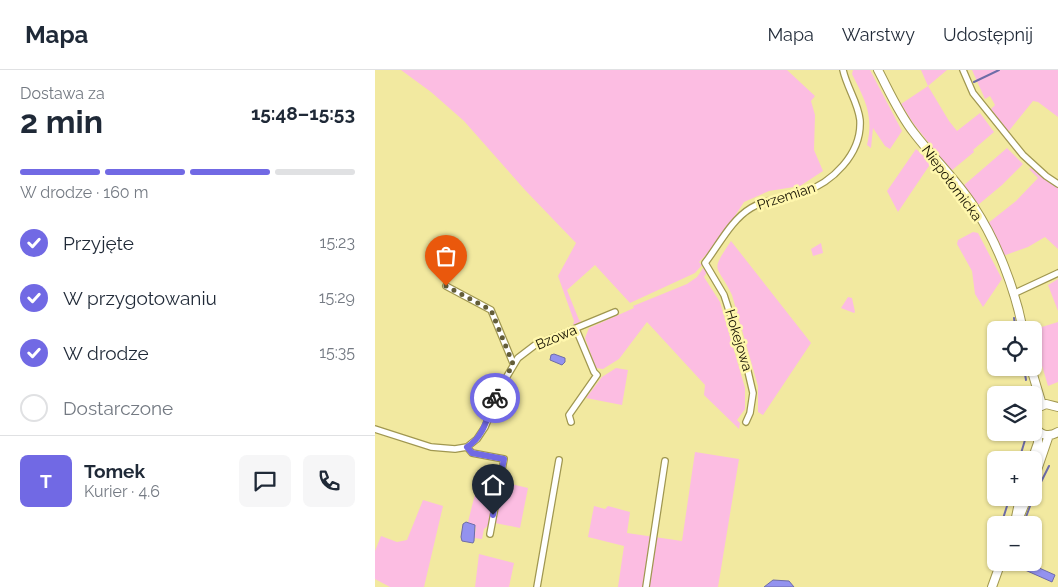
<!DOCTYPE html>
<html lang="pl">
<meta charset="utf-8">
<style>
body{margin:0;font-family:Raleway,sans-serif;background:#f6f6f7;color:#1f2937;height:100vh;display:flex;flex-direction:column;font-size:19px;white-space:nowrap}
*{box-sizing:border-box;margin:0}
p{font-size:16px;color:#747a83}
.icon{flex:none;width:28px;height:28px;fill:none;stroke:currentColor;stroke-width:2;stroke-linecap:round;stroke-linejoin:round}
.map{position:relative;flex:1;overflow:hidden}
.panel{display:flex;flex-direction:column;background:#fff;width:375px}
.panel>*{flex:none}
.fabs{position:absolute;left:612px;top:251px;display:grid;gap:10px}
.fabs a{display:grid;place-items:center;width:55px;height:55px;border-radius:8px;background:#fff;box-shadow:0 1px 4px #0004;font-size:25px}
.pin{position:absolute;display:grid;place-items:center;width:42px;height:42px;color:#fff;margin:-51px -21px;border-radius:50% 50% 50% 0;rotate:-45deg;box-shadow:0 0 5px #0007}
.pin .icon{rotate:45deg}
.courier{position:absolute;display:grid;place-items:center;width:50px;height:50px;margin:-25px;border:4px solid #7169e4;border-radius:50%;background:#fff;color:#222;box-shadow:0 1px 6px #0007}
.summary em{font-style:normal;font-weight:700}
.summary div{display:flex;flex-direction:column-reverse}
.summary{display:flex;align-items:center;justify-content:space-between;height:85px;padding:0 20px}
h1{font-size:32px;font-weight:700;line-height:38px}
.bar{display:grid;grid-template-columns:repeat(4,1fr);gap:8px 5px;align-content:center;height:60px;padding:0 20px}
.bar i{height:6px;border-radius:4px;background:#e0e1e3}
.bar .current{background:#7169e4}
.bar p{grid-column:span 4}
.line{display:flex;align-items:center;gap:12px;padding:0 20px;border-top:1px solid #e0e1e3}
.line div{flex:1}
.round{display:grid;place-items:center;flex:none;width:52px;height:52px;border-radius:8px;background:#f6f6f7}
ol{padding:0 20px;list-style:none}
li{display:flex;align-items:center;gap:15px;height:55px}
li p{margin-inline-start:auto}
li .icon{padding:5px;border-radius:50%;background:#7169e4;color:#fff;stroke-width:4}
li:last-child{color:#747a83}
li i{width:28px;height:28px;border:2px solid #e0e1e3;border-radius:50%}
header{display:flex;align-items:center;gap:30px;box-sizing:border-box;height:70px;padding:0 25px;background:#fff;border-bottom:1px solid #e0e1e3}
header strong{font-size:24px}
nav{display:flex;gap:28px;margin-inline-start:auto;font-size:18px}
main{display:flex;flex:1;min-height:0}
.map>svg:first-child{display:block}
</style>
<header>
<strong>Mapa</strong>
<nav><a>Mapa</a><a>Warstwy</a><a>Udostępnij</a></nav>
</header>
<main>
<section class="panel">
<div class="summary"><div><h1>2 min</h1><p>Dostawa za</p></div><em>15:48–15:53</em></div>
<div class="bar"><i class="current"></i><i class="current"></i><i class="current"></i><i></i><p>W drodze · 160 m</p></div>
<ol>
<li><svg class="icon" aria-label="check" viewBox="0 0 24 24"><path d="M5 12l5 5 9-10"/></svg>Przyjęte<p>15:23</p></li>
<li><svg class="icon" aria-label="check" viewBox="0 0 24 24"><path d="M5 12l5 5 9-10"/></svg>W przygotowaniu<p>15:29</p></li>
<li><svg class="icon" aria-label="check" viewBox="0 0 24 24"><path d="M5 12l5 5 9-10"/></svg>W drodze<p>15:35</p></li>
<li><i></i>Dostarczone</li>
</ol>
<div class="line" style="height:90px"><b class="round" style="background:#7169e4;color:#fff">T</b><div><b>Tomek</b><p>Kurier · 4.6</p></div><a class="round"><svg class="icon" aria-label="chat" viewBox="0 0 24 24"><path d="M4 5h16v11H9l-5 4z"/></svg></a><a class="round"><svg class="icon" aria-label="phone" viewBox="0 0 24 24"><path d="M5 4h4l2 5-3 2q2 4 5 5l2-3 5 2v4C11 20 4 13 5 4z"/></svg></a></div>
</section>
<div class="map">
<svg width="683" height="517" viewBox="0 0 683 517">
<rect width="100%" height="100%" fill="#f2e9a0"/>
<path fill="#fcbde2" d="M26 0H412L440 26 436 31 440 45 439 80 448 101 425 116 394 121 369 132 358 149 339 175V177L324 192 327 195 320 203 255 233 220 195 192 220 204 250 207 251 198 255 199 251 183 206 201 173 150 120 89 51 56 22Z
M478 0H495L527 61 515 79 510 76 498 58 496 78 492 75C499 45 490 30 477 4Z
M546 0H572L553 16 574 51 582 61 605 43 619 62 598 80 599 82 576 101 538 53 526 34 553 16Z
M597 0H683V47L663 32 658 31 633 62 616 39 620 35 615 26 610 29Z
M632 78 648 94 627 115 603 135 588 116Z
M541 79 556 93 523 142 512 121Z
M656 98 683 117V179L670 167 653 177 628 186 612 154 641 131 663 108 654 99Z
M598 162 603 163 627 209 608 237 600 224 597 201 582 174 583 170Z
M356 171 436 273 388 345 383 342V316L357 225C342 193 334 204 356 171Z
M446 173 448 183 438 186 436 179Z
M329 197 332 202 329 207 345 232 370 318V339L362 350 365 353 364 359 329 325 330 315 272 252 244 289 228 299 221 298 210 268 214 258 259 238 258 236 312 214 322 207Z
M683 209V241L673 215Z
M473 227 477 228 480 242 479 243 466 238Z
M683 252V312L673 316 663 282 659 276V260H657Z
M241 298 253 300 247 335 211 328 227 307Z
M320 382 364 389 343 517H243L249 476 213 467 219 436 230 439 233 436 255 442 252 463 307 471Z
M128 412 153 418 145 458 120 453Z
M101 420 121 423 114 455 109 459 107 469 99 468 101 458 93 452Z
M48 430 68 436 49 517H15L0 509V481L6 466 22 472 32 470Z
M104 484 139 493 134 517H100Z"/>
<path fill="#9392ef" stroke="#6e6ca7" d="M179 284 190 288V292L187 295 175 290 176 285Z
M91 452 100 455 99 471 98 473 87 471 86 467 88 454Z
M653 493 680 505 677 512 650 500Z
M398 510 414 511 419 517H389Z"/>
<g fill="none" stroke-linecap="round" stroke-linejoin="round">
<path stroke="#6e6ca7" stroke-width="2" d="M599 12 624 0
M639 248 641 260
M649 298 651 310
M644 390 650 370 647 362
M659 426 674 396
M626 455 632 436 633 428
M648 455 658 428"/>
<defs>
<path id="minor" d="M588 0 598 23 648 85 671 106 683 114
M71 216 116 240 138 293
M638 224 683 203
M196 352 194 345 222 305 219 302 201 259
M371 352 375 343 378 323 371 293 349 225 330 193C344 175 356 150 376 138 392 128 410 129 427 123 457 113 487 84 485 50 483 32 472 18 468 0
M0 359 56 377 80 379 92 377 102 369 110 357 128 313 143 288 160 275 240 242
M92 377 97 383 129 389 115 464
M162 517 184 390
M271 517 290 391"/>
<path id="secondary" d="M503 0C514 21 524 44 539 63 558 88 582 110 599 137 622 172 640 219 648 260
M656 298 667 335
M659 344 662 338 671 334 683 337
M659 355C664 365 673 368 683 362
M657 390 663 373V362
M659 409 674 365
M640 452 645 428
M641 455 652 428
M617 517 626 492"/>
</defs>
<use href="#minor" stroke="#a09750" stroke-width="8"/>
<use href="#secondary" stroke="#a09750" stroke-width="10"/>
<use href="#minor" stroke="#fff" stroke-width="5.5"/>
<use href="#secondary" stroke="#fff" stroke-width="8"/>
</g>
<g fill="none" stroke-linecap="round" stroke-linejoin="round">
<path stroke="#635d38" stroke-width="5" stroke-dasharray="0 9" d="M71 216 116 240 138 294 120 328"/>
<path stroke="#7169e4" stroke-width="6" d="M118 445 129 389 97 383 92 377C110 366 112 346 120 328"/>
</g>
<g text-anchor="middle" stroke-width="5" stroke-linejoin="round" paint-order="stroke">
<g font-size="14" fill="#161200" stroke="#fff7ad">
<text transform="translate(577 113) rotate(53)" y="5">Niepołomicka</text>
<text transform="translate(411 126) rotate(-18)" y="5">Przemian</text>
<text transform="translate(181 267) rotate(-23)" y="5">Bzowa</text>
<text transform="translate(364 270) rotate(73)" y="5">Hokejowa</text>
</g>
</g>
</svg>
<div class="fabs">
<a><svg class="icon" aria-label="locate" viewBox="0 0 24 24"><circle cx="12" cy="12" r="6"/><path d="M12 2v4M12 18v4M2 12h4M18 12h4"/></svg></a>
<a><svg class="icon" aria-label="layers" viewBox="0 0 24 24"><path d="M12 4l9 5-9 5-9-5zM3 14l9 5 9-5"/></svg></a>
<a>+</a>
<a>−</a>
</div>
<div class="pin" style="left:71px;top:216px;background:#ea580c"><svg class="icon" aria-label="bag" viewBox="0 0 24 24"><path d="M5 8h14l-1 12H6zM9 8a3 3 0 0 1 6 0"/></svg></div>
<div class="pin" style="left:118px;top:445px;background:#1f2937"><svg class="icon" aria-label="home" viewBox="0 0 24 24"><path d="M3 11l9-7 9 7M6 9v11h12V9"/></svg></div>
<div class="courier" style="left:120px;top:328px"><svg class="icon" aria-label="bike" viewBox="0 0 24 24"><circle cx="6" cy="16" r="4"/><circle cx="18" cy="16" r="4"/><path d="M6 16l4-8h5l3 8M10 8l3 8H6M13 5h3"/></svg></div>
</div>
</main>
